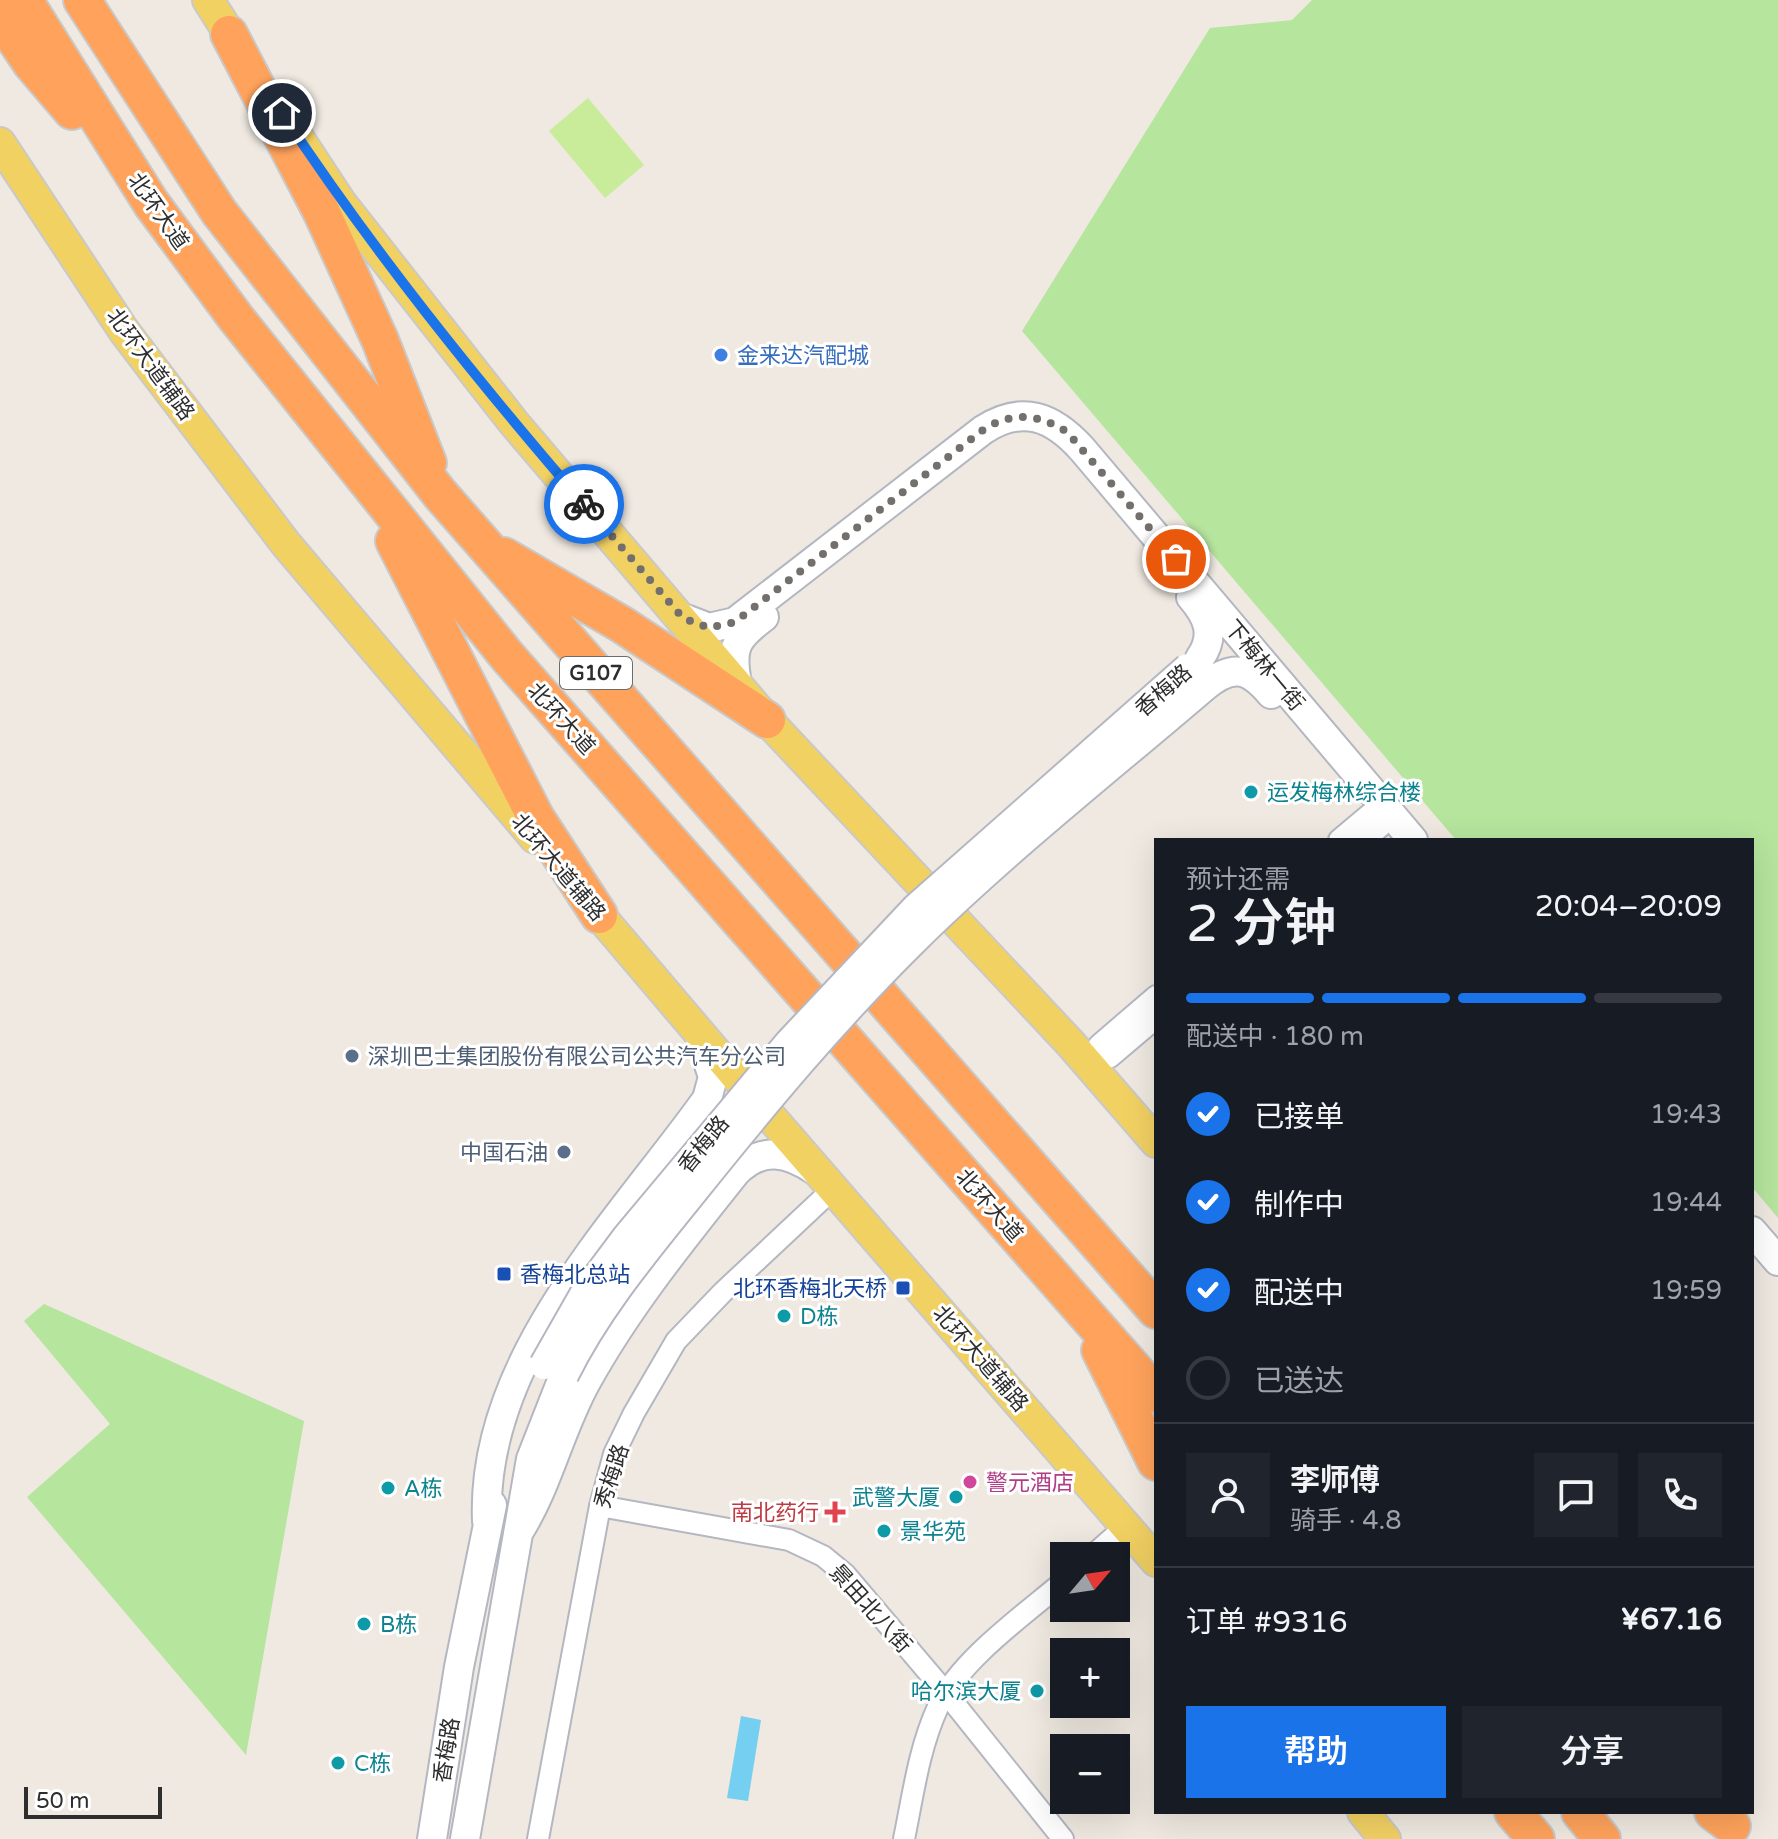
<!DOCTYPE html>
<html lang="zh">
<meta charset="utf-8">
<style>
body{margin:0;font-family:"Varela Round","Noto Sans SC",sans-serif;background:#20242c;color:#f1f3f6;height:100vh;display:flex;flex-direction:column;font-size:30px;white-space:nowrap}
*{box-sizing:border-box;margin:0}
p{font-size:26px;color:#9ea1a6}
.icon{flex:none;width:44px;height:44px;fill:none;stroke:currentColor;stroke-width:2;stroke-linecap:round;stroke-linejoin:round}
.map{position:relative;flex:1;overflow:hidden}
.sheet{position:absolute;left:1154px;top:838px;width:600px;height:976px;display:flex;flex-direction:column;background:#171b24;border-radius:0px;box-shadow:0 8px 32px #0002}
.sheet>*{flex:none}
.needle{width:52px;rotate:61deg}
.fabs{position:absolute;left:1050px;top:1542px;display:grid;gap:16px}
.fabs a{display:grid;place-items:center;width:80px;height:80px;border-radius:0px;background:#171b24;box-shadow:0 8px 32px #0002;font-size:40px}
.scale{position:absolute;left:24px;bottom:20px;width:138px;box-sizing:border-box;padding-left:8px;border:4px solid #2e2e2e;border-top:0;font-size:22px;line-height:28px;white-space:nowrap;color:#2e2e2e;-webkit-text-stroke:6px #fff;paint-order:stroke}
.pin{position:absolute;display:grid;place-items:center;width:68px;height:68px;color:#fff;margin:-34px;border:4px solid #fff;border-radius:50%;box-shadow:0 2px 8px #0007}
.courier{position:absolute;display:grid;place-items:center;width:80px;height:80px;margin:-40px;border:6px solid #1a73e8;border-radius:50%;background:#fff;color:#222;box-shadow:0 2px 10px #0007}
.head em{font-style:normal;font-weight:600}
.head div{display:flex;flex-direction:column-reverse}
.head{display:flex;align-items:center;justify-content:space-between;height:136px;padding:0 32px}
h1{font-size:52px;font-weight:600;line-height:60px}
.bar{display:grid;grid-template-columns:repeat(4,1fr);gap:12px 8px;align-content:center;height:96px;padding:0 32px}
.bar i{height:10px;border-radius:6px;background:#363941}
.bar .selected{background:#1a73e8}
.bar p{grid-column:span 4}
.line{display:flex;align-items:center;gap:20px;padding:0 32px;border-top:2px solid #363941}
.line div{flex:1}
.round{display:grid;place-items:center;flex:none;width:84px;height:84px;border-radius:0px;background:#20242c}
ol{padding:0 32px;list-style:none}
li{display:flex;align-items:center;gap:24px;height:88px}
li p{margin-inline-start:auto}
li .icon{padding:8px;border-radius:50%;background:#1a73e8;color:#fff;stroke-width:4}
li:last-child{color:#9ea1a6}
li i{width:44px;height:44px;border:4px solid #363941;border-radius:50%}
.cta{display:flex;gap:16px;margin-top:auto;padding:16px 32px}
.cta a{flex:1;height:92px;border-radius:0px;background:#1a73e8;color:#fff;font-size:32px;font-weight:600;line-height:92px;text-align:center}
.cta a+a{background:#20242c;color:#f1f3f6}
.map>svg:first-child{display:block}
</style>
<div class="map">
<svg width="1778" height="1839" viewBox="0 0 1778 1839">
<rect width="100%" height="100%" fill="#efe9e1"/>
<path fill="#b6e59e" d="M1312 0H1778V1218L1752 1187V840H1456L1022 331 1210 28 1292 20Z
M44 1304 304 1421 246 1755 27 1497 110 1424 24 1321Z"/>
<path fill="#c9ec9a" d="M588 98 644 165 605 198 549 131Z"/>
<path fill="#75cff0" d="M741 1716 761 1720 748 1801 727 1798Z"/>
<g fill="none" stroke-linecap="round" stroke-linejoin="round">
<defs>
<path id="street" d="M1339 840 1370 814 1389 813
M1365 840 1380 827 1389 813
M1089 1066 1099 1045 1156 996
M1089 1066 1110 1057 1156 1018
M600 1506 789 1540 823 1556 845 1574 946 1693 1063 1839
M1092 1556 1126 1526
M538 1839 600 1506 614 1454 634 1413 676 1341 723 1292 834 1188
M904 1839C913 1795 919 1748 938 1707 960 1660 1024 1615 1064 1581"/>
<path id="secondary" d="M1191 597C1208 617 1216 635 1200 658
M683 618 709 628 735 622 983 430C1023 404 1053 417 1082 449L1413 840
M737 683C730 647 736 638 764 617
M1204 687C1233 663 1249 668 1271 694
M1752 1231 1778 1261
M487 1521C480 1359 619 1222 707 1099L713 1077 700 1037
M518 1533C548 1486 559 1431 586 1382 628 1306 682 1240 736 1172 762 1146 788 1152 816 1171
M432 1839 459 1667 492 1505
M465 1839 531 1459 564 1375"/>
<path id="primary" d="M208 0 241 52
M299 139 341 203 514 423 767 720 1071 1044 1156 1142
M0 143 124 331 286 544 535 838
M583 896 769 1115 1156 1561
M1363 1812 1385 1839"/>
<path id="highway" d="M24 0 151 203 236 318 507 656 1156 1394
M82 0 219 212 440 494 1156 1310
M0 17 31 63 72 111
M229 34 322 213 380 340 428 463
M394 541 536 818 599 915
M504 556 621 624 767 720
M1100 1350 1156 1462
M1513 1812 1536 1839
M1580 1812 1602 1839
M1713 1812 1732 1826"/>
</defs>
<use href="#street" stroke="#b4b7c1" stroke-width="24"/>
<use href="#secondary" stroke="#b4b7c1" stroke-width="32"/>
<use href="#primary" stroke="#c9c9c9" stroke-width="34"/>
<use href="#highway" stroke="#c9c9c9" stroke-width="40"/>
<use href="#street" stroke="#fff" stroke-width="20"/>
<use href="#secondary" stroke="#fff" stroke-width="28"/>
<use href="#primary" stroke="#f2d163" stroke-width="30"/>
<use href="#highway" stroke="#ffa35c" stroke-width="36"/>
<defs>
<path id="secondary-bridge" d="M544 1365 585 1293 626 1238 789 1043 916 908 1188 668
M564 1375C598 1306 648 1248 696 1188 765 1102 834 1019 912 942 1003 852 1107 770 1204 687"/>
</defs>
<use href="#secondary-bridge" stroke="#b4b7c1" stroke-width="32" stroke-linecap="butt"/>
<use href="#secondary-bridge" stroke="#fff" stroke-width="28"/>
</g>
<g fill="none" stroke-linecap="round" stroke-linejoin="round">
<path stroke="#726f6d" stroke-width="8" stroke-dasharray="0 14.4" d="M584 504 683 618 709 628 735 622 983 430C1012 411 1039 414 1067 432L1176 559"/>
<path stroke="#1a73e8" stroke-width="10" d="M282 113C373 251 476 379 584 504"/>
</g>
<circle fill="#3f7fe0" stroke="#fff" stroke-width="3" cx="721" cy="355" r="8"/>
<g fill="#0f9aa8" stroke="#fff" stroke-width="3">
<circle cx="1251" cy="792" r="8"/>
<circle cx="784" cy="1316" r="8"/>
<circle cx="388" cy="1488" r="8"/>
<circle cx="956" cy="1497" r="8"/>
<circle cx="884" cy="1531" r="8"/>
<circle cx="364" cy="1624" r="8"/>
<circle cx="1037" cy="1691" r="8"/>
<circle cx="338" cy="1763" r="8"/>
</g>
<g fill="#5c6f8a" stroke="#fff" stroke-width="3">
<circle cx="352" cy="1056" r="8"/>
<circle cx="564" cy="1152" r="8"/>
</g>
<g fill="#1a4fb4" stroke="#fff" stroke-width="3">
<rect x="496" y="1266" width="16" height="16" rx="4"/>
<rect x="895" y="1280" width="16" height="16" rx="4"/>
</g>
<circle fill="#d1479c" stroke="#fff" stroke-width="3" cx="970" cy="1482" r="8"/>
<path fill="#e0444e" stroke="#fff" stroke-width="3" d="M831 1500h8v8h8v8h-8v8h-8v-8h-8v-8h8z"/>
<g text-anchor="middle" stroke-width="6" stroke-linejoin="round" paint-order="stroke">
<rect fill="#fff" stroke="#6d6d6d" stroke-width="2" x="560" y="657" width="72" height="32" rx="6"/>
<g font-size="20" font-weight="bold" fill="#2e2e2e">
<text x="596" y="680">G107</text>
</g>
<g font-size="22" fill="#2e2e2e" stroke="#fff">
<text transform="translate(159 211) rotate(55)" y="8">北环大道</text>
<text transform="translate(151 364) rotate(54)" y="8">北环大道辅路</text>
<text transform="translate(1265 665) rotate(50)" y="8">下梅林一街</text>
<text transform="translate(1163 690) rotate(-41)" y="8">香梅路</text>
<text transform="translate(562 718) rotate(48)" y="8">北环大道</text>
<text transform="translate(559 867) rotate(50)" y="8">北环大道辅路</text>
<text transform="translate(703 1144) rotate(-51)" y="8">香梅路</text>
<text transform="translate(990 1205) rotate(49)" y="8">北环大道</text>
<text transform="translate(981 1358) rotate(49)" y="8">北环大道辅路</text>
<text transform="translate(611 1476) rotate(-72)" y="8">秀梅路</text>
<text transform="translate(871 1608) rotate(48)" y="8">景田北八街</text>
<text transform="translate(446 1750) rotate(-81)" y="8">香梅路</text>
</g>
<g font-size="22" fill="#366cbe" stroke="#fff" text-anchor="start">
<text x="737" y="363">金来达汽配城</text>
</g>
<g font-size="22" fill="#0d838f" stroke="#fff" text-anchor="start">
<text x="1267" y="800">运发梅林综合楼</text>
<text x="800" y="1324">D栋</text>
<text x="404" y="1496">A栋</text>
<text x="940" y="1505" text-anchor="end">武警大厦</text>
<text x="900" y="1539">景华苑</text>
<text x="380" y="1632">B栋</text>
<text x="1021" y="1699" text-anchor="end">哈尔滨大厦</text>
<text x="354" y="1771">C栋</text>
</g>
<g font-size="22" fill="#4e5e75" stroke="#fff" text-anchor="start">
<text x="368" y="1064">深圳巴士集团股份有限公司公共汽车分公司</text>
<text x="548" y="1160" text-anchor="end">中国石油</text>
</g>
<g font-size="22" fill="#164399" stroke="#fff" text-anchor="start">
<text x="520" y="1282">香梅北总站</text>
<text x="887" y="1296" text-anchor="end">北环香梅北天桥</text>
</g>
<g font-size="22" fill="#b23c85" stroke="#fff" text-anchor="start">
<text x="986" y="1490">警元酒店</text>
</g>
<g font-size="22" fill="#be3a42" stroke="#fff" text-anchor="end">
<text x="819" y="1520">南北药行</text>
</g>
</g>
</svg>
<div class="fabs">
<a><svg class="needle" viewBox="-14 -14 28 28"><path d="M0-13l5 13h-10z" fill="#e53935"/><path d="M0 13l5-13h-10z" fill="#9ea1a6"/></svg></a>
<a>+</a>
<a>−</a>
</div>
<div class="scale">50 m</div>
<div class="pin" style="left:1176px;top:559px;background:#ea580c"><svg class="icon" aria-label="bag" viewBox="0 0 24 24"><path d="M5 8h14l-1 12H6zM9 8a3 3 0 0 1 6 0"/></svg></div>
<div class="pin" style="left:282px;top:113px;background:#1f2937"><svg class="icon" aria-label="home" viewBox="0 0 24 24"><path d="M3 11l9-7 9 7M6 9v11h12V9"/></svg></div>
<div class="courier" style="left:584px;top:504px"><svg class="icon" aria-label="bike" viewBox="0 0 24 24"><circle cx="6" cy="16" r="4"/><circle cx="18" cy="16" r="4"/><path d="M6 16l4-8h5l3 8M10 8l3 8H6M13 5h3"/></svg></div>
<section class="sheet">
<div class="head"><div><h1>2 分钟</h1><p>预计还需</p></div><em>20:04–20:09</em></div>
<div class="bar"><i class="selected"></i><i class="selected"></i><i class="selected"></i><i></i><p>配送中 · 180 m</p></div>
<ol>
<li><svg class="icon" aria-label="check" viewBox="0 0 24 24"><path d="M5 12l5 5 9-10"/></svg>已接单<p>19:43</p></li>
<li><svg class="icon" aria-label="check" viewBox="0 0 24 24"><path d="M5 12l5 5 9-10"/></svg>制作中<p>19:44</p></li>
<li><svg class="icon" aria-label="check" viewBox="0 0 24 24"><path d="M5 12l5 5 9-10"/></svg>配送中<p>19:59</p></li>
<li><i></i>已送达</li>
</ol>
<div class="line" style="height:144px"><a class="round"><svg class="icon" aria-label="person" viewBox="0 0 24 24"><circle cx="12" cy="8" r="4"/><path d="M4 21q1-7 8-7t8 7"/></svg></a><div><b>李师傅</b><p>骑手 · 4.8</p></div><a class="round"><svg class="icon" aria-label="chat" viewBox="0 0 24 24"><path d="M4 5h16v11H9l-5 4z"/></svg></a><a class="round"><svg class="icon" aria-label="phone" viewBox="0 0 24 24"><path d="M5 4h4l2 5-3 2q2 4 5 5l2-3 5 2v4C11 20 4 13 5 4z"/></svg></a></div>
<div class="line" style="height:104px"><div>订单 #9316</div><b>¥67.16</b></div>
<div class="cta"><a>帮助</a><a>分享</a></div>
</section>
</div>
